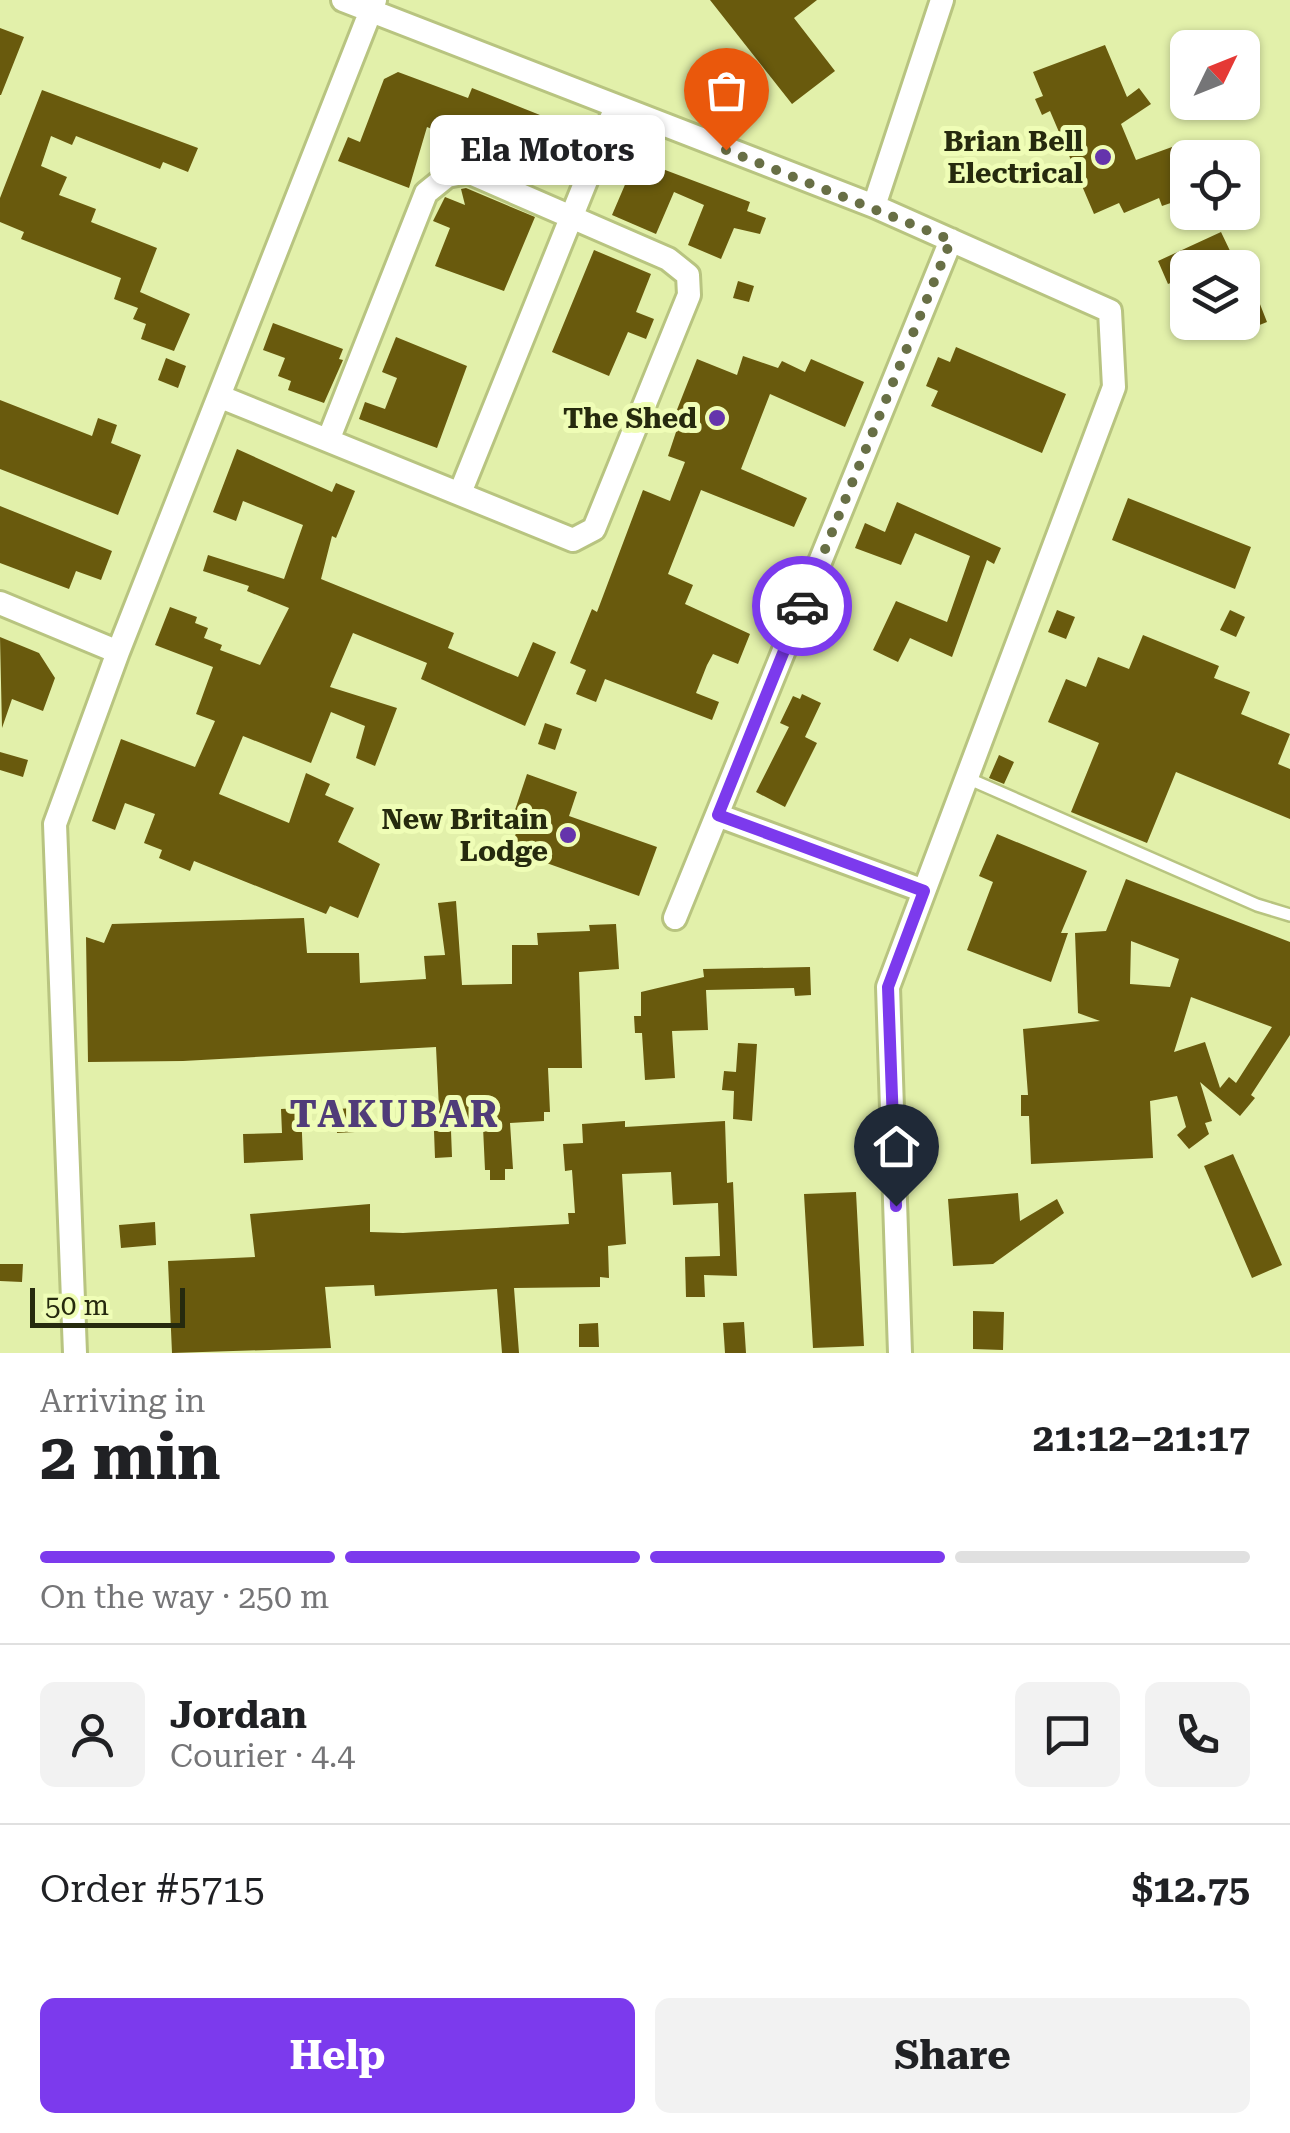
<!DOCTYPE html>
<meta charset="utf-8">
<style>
body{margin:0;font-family:"Roboto Serif",serif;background:#f2f2f2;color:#202124;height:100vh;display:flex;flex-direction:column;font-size:38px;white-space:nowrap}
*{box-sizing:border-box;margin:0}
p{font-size:32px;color:#757577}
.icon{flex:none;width:55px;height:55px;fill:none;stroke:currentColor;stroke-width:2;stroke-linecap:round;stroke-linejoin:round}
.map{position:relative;height:1353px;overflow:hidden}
.sheet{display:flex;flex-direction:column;background:#fff;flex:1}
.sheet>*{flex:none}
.needle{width:65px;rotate:47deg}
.buttons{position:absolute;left:1170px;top:30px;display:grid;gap:20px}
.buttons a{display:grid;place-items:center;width:90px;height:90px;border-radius:15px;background:#fff;box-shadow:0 2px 8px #0004;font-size:50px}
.scale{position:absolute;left:30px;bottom:25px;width:155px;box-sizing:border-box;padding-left:10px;border:5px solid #262a0e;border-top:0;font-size:28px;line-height:35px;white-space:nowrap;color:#262a0e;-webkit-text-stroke:8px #effdb6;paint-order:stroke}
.pin{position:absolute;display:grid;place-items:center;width:85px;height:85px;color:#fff;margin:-102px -42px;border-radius:50% 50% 50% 0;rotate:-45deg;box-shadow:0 0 10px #0007}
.pin .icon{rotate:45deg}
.courier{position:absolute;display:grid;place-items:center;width:100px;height:100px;margin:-50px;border:8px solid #7c3aed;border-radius:50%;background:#fff;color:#222;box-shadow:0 2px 12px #0007}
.bubble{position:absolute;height:70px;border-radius:15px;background:#fff;box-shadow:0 2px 8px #0004;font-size:32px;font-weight:700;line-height:70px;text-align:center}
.summary em{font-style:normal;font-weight:700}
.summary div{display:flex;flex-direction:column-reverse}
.summary{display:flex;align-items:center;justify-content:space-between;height:170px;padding:0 40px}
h1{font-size:65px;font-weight:700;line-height:75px}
.bar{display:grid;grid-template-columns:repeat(4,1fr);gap:15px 10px;align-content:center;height:120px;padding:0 40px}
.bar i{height:12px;border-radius:8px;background:#e0e0e0}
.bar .selected{background:#7c3aed}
.bar p{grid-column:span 4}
.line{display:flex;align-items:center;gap:25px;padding:0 40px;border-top:2px solid #e0e0e0}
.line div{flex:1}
.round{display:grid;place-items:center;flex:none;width:105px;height:105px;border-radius:15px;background:#f2f2f2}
.button{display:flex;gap:20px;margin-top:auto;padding:20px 40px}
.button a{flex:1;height:115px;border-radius:15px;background:#7c3aed;color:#fff;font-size:40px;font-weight:700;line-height:115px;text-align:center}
.button a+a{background:#f2f2f2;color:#202124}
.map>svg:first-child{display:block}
</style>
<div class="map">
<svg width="1290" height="1353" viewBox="0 0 1290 1353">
<rect width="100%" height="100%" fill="#e2f0aa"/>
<path fill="#695a0d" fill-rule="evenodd" d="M710 0H817L794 18 835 71 792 104Z
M0 28 24 37 1 95H0Z
M1105 45 1127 97 1139 88 1151 104 1121 124 1136 160 1172 147 1188 197 1162 206 1159 198 1124 213 1119 203 1094 214 1050 111 1042 115 1035 99 1043 96 1033 72Z
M398 72 468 98 472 88 550 119 530 169 427 127 409 188 338 161 348 137 360 142 384 79Z
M42 90 198 148 188 172 163 162 160 169 76 136 72 145 51 136 41 166 67 177 59 195 96 209 91 222 157 248 140 292 190 314 174 351 141 339 146 324 133 319 138 308 114 299 121 278 21 239 24 232 0 222V198Z
M636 159 750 202 747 211 766 218 760 234 734 228 721 259 688 245 704 205 674 192 656 234 612 215Z
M466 188 535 217 504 291 435 266 450 228 433 221 445 197 465 205 461 189Z
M1221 232 1232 255 1205 268H1188V276L1168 284 1158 261Z
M594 250 651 274 636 312 654 319 646 339 628 332 609 376 552 352Z
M738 281 754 286 749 302 733 298Z
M1256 294 1267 322 1242 332V300Z
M273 323 343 349 339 359 343 360 324 403 288 390 291 381 278 376 285 358 263 350Z
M396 337 467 366 437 448 359 419 365 402 385 409 397 378 382 372Z
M956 347 1066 394 1042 453 931 406 938 391 926 386 938 357 950 362Z
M743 356 778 368 782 361 805 372 811 359 864 382 845 427 770 394 741 469 807 498 794 527 701 490 668 574 693 585 685 604 750 634 738 664 713 654 707 665 696 693 719 702 712 720 605 679 596 702 576 694 586 670 570 663 592 609 597 612 643 490 670 501 685 462 668 456 676 432 669 430 697 359 737 375Z
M166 358 186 366 178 388 158 380Z
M0 400 92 436 98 418 117 425 111 443 141 455 118 515 0 469Z
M237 449 332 492 336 483 355 491 336 538 332 536 321 579 454 633 448 648 518 677 533 642 556 652 525 726 421 679 427 663 353 633 330 687 397 708 375 766 356 758 365 726 331 712 311 763 243 736 219 794 289 823 306 773 330 784 325 795 354 808 338 842 380 864 358 918 330 906 326 914 194 861 190 871 159 858 162 850 144 843 155 814 125 803 115 830 92 821 121 739 195 767 215 721 196 714 213 667 155 645 170 607 197 617 195 623 208 628 204 638 222 645 220 650 260 665 289 608 247 591 249 586 203 571 208 555 284 579 303 525 243 501 236 521 213 512Z
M1128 498 1251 547 1235 589 1112 540Z
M897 502 1001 548 994 564 987 560 952 657 910 638 898 662 873 650 896 601 947 622 970 556 915 533 901 565 855 548 865 523 885 532Z
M0 506 112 551 101 580 76 571 69 589 0 563Z
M1057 610 1075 617 1066 639 1048 632Z
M1230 610 1245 617 1236 637 1220 630Z
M1143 635 1219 666 1214 678 1250 692 1241 714 1290 734 1278 764 1290 769V819L1176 772 1147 843 1071 812 1099 743 1048 722 1066 679 1086 687 1098 657 1129 669Z
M0 637 39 653 55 678 43 711 12 699 2 728Z
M802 694 821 703 805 737 817 743 785 807 756 792 789 727 780 723 793 696 800 699Z
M545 723 562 729 555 750 538 744Z
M0 752 28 760 23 777 0 770Z
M999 755 1014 762 1004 784 989 778Z
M527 774 577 792 569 816 657 847 639 896 510 850 520 822 512 819Z
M997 834 1087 871 1061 933H1068L1051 982 967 950 993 882 979 876Z
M1126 879 1290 942V1035L1251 1095 1255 1098 1240 1116 1200 1082 1212 1121 1205 1123 1209 1134 1189 1149 1177 1135 1186 1127 1177 1096 1150 1101 1153 1158 1031 1164 1029 1116H1021V1095H1028L1023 1029 1100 1021 1078 1013 1075 933 1106 931ZM1131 941 1179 959 1170 987 1130 984ZM1191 997 1272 1027 1236 1083 1229 1077 1220 1088 1205 1042 1174 1052Z
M456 901 462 985 512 984V945H538L537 933 590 931 589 925 616 924 619 969 579 972 582 1068H548L550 1112H544V1121L510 1123 513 1169H505V1180H490V1170H485L483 1127 440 1129 436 1047 183 1061 88 1062 86 937 104 943 112 924 304 918 307 953H359L360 983 426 979 424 956 445 955 438 903Z
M810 967 811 995 795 996 794 988 706 990 708 1030 672 1031 675 1078 645 1080 642 1033H635L634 1016H641V992L704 977 703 969Z
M738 1043 757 1044 752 1121 733 1119 734 1091 722 1090 724 1071 736 1072Z
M301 1108 303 1160 244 1163 243 1134 282 1133 281 1109Z
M354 1108 355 1132 337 1133 336 1109Z
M625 1121V1127L725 1121 727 1183 733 1182 737 1276 704 1275 705 1297H686L685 1257 720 1256 718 1203 673 1205 671 1172 622 1174 626 1244 608 1246 609 1278 600 1277V1287L514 1288 519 1353H502L497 1289 375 1296 374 1285 325 1287 331 1348 172 1353 168 1261 255 1257 250 1214 370 1204V1232L403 1233 569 1224 568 1213H575L572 1170 565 1171 563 1144 583 1143 582 1124Z
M434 1131H451L452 1157 435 1158Z
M1233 1154 1282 1265 1252 1278 1204 1166Z
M856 1192 864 1346 813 1348 804 1194Z
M1018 1193 1020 1221 1057 1199 1064 1213 993 1264 953 1266 948 1199Z
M155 1222 156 1245 121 1248 119 1225Z
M0 1264H23L22 1282 0 1281Z
M973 1311 1004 1312 1003 1350 973 1349Z
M744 1322 746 1353H725L723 1323Z
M598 1323 599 1347H579V1324Z"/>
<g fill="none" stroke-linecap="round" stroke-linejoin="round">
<defs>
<path id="lane" d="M967 778 1257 905 1290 915"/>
<path id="street" d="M343 0 874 206
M221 397 573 540 594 529 689 295 688 275 668 259 468 172 447 176 426 193 329 438
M460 493 615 109
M0 603 118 652
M717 815 924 891
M675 918 951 240
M75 1353 55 824 118 652 375 0
M900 1353 888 987 1114 387 1110 311 874 206 942 0"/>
</defs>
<use href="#lane" stroke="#b8c480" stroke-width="16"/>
<use href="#street" stroke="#b8c480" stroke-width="28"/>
<use href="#lane" stroke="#fff" stroke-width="11"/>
<use href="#street" stroke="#fff" stroke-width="22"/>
</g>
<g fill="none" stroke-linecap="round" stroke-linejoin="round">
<path stroke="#686f45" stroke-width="10" stroke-dasharray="0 18" d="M726 150 951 240 802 606"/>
<path stroke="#7c3aed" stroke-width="12" d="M802 606 718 815 924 891 888 987 896 1206"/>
</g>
<g fill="#6534ac" stroke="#effdb6" stroke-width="4">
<circle cx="1103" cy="157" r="10"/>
<circle cx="717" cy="418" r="10"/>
<circle cx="568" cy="835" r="10"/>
</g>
<g text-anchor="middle" stroke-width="10" stroke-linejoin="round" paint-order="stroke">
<g font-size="28" font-weight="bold" fill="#262a0e" stroke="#effdb6" text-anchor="end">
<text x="1083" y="151">Brian Bell<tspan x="1083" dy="32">Electrical</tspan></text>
<text x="697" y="428">The Shed</text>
<text x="548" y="829">New Britain<tspan x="548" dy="32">Lodge</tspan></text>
</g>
<g font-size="38" font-weight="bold" letter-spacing="2.5" fill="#503c79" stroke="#effdb6">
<text x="395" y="1127">TAKUBAR</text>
</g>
</g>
</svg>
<div class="buttons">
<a><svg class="needle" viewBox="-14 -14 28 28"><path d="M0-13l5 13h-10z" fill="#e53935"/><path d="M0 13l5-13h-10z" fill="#757577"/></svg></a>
<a><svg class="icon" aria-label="locate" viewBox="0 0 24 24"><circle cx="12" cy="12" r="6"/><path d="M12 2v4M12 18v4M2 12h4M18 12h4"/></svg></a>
<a><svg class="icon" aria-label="layers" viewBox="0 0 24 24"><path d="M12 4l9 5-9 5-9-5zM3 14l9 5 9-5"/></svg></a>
</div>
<div class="scale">50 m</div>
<div class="pin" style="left:726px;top:150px;background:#ea580c"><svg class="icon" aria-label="bag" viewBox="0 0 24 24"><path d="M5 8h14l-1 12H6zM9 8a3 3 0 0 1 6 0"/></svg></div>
<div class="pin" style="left:896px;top:1206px;background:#1f2937"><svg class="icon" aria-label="home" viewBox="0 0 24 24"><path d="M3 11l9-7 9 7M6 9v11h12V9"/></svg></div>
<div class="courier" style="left:802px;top:606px"><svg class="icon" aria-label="car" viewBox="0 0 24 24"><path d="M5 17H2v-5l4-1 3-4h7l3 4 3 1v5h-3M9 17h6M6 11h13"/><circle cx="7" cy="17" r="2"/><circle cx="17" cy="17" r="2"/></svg></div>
<div class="bubble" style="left:430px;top:115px;width:235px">Ela Motors</div>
</div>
<section class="sheet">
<div class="summary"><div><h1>2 min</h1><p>Arriving in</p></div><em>21:12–21:17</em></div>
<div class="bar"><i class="selected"></i><i class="selected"></i><i class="selected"></i><i></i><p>On the way · 250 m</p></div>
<div class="line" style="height:180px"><a class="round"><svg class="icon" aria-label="person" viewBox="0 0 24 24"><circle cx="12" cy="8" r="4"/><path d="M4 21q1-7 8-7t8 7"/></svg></a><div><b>Jordan</b><p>Courier · 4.4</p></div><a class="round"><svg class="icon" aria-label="chat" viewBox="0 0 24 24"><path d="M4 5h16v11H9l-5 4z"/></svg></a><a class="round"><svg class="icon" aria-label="phone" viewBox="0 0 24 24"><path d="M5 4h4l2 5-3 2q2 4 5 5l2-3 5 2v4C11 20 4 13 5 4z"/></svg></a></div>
<div class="line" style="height:130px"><div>Order #5715</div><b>$12.75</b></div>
<div class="button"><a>Help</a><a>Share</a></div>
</section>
